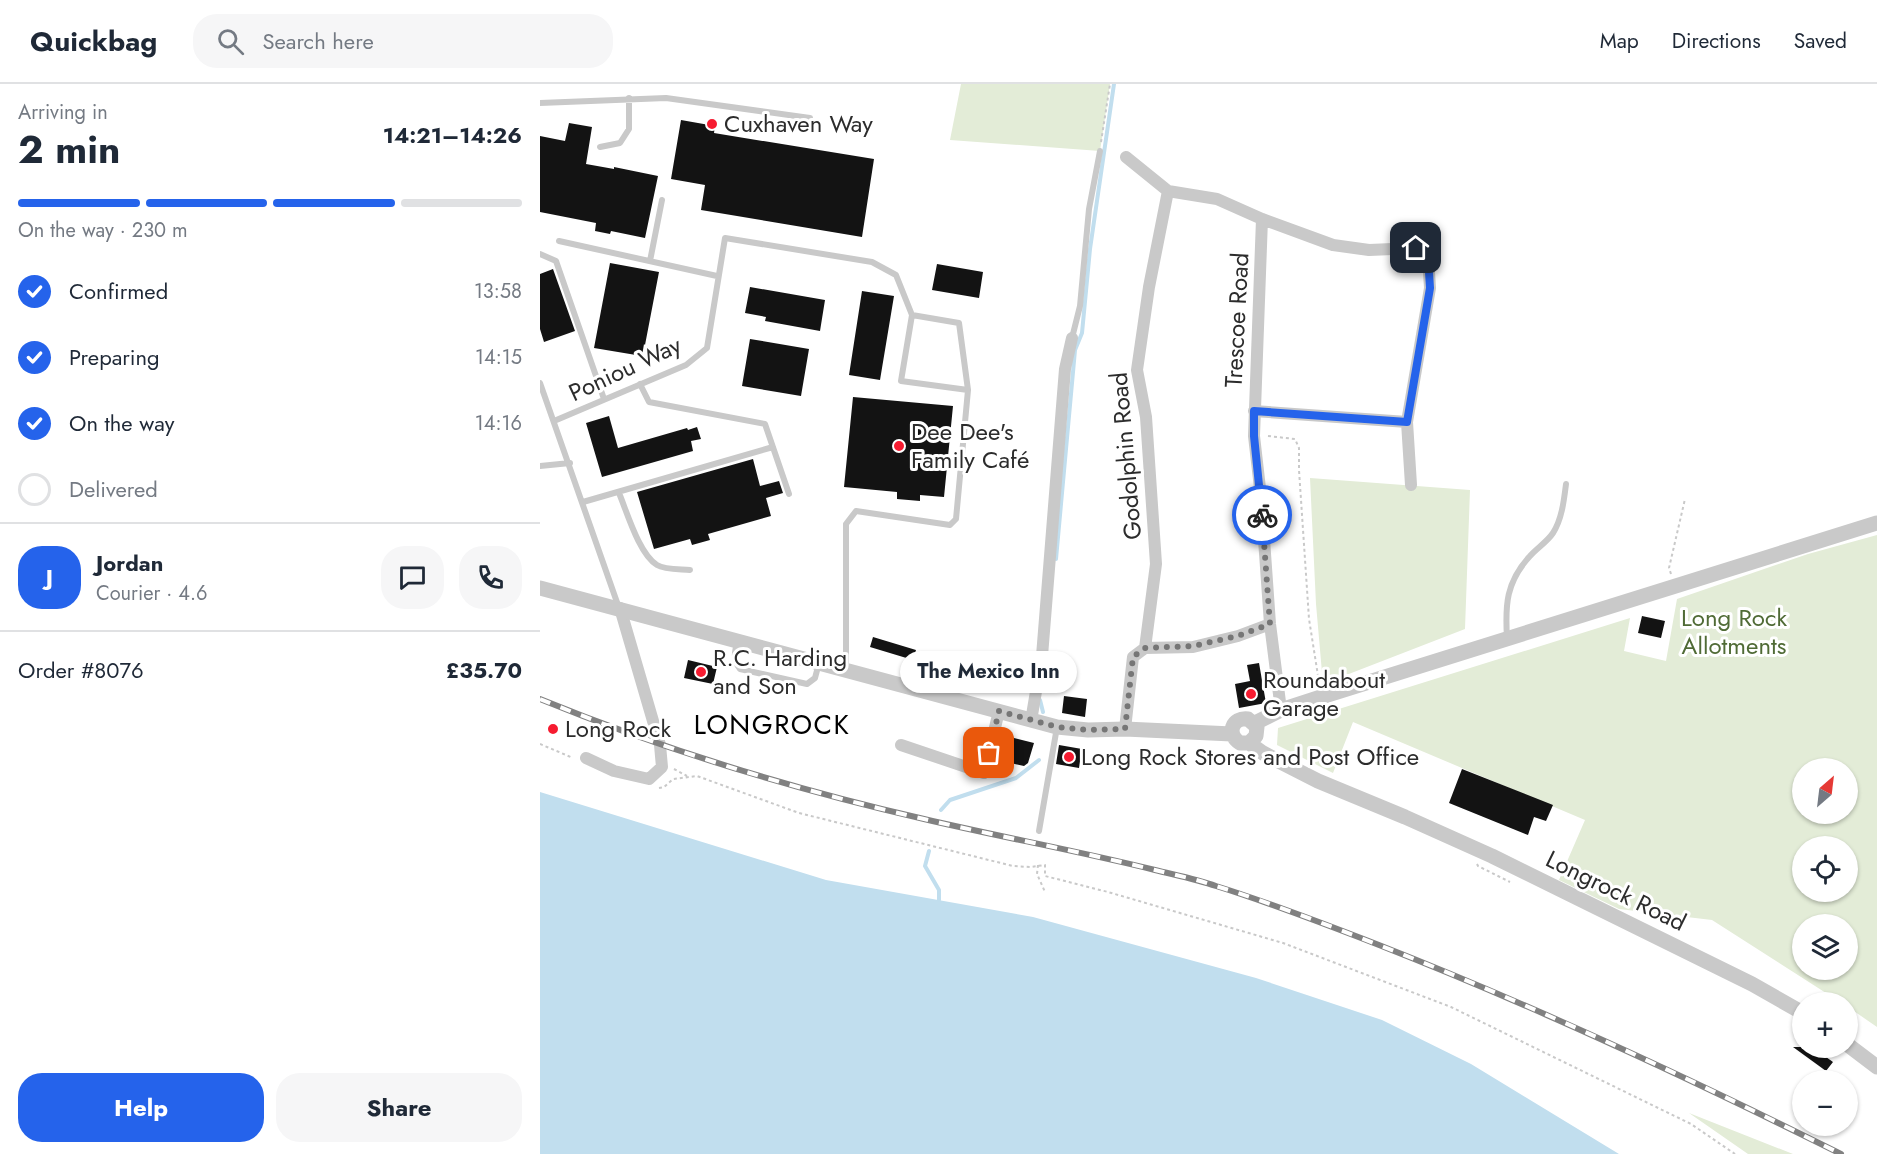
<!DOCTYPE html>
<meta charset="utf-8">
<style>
body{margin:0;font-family:Jost,sans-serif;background:#f6f6f7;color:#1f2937;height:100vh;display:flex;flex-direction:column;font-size:22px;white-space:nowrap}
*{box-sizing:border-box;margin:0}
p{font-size:20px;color:#747a83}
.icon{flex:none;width:33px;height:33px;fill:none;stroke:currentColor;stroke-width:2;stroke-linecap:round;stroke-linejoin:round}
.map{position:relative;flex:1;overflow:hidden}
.panel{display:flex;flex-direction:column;background:#fff;width:540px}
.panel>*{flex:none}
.needle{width:39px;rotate:28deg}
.controls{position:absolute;left:1252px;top:674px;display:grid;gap:12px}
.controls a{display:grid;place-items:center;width:66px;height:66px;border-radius:50%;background:#fff;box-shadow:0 2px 4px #0004;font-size:30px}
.pin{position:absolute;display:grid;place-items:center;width:51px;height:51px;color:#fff;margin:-26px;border-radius:12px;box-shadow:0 3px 9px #0006}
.courier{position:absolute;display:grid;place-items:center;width:60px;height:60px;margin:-30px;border:4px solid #2563eb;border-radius:50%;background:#fff;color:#222;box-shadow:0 2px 8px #0007}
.bubble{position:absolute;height:42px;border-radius:21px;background:#fff;box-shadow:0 2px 4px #0004;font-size:20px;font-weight:700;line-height:42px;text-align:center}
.head em{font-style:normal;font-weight:700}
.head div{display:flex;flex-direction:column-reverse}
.head{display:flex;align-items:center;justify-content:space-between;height:102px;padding:0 18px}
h1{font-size:39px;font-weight:700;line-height:45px}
.bar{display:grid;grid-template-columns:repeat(4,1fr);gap:9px 6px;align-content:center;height:72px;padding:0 18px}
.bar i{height:8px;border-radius:4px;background:#e0e1e3}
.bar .current{background:#2563eb}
.bar p{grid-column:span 4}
.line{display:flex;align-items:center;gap:15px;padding:0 18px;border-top:2px solid #e0e1e3}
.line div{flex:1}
.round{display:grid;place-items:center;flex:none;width:63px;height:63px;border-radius:24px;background:#f6f6f7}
ol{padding:0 18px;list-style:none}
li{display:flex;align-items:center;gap:18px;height:66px}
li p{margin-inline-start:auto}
li .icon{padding:6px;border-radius:50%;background:#2563eb;color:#fff;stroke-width:4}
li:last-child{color:#747a83}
li i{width:33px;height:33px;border:3px solid #e0e1e3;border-radius:50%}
.action{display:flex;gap:12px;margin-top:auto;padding:12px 18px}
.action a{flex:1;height:69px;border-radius:24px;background:#2563eb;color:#fff;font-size:24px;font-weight:700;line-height:69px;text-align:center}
.action a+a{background:#f6f6f7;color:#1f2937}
header{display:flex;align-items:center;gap:36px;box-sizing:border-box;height:84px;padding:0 30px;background:#fff;border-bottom:2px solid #e0e1e3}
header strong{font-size:28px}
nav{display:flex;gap:33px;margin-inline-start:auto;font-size:21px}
.search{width:420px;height:54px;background:#f6f6f7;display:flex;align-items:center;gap:15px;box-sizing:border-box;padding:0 21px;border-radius:24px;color:#747a83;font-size:22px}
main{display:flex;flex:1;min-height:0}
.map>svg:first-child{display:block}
</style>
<header>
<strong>Quickbag</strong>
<div class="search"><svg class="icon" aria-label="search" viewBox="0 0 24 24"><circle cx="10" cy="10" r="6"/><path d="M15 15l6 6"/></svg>Search here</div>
<nav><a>Map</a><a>Directions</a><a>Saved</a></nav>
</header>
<main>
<section class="panel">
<div class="head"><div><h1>2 min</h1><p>Arriving in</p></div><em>14:21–14:26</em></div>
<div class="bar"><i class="current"></i><i class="current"></i><i class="current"></i><i></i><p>On the way · 230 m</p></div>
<ol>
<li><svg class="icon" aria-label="check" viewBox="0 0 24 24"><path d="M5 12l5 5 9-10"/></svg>Confirmed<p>13:58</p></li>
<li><svg class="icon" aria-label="check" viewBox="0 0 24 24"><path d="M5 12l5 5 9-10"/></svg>Preparing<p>14:15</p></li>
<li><svg class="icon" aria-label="check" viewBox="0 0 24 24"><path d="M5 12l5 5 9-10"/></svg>On the way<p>14:16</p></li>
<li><i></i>Delivered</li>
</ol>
<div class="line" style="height:108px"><b class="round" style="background:#2563eb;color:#fff">J</b><div><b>Jordan</b><p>Courier · 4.6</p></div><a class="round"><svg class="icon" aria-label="chat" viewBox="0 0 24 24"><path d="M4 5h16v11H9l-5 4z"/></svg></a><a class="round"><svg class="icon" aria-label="phone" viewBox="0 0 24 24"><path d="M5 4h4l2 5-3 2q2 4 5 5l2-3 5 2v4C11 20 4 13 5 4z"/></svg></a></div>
<div class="line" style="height:78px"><div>Order #8076</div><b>£35.70</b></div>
<div class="action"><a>Help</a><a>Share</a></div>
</section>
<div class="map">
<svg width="1337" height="1070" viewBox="0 0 1337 1070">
<rect width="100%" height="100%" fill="#fff"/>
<path fill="#e3ecd7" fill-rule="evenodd" d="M421 0H570L560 67 410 56Z
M770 394 930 406 925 545 783 600 776 520Z
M1337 451V943L1308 923V918H1300L1172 836 1079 825 1019 796 1045 736 813 638 793 689 737 661 738 644 1090 534 1084 567 1126 577 1137 515 1268 470ZM1263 684H1308V729H1263ZM1263 762H1308V807H1263ZM1263 840H1308V885H1263Z
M1149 1029 1253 1070H1208Z"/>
<path fill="#c1deee" d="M0 708 286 796 493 833 716 894 842 936 931 980 1079 1070H0Z"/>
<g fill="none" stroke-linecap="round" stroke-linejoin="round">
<path stroke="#c1deee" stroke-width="4" d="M516 475 535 266 542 249 550 165 574 0
M500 616 503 628
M401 726 410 716 476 694 499 676
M389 767 385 782 399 806V816"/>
</g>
<path fill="#131313" d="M141 36 175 42 174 49 334 75 322 153 161 126 165 101 131 95Z
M29 39 52 43 46 80 74 85V83L118 92 105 154 71 147 70 150 55 147 56 139 0 128V52L25 57Z
M70 179 119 188 105 261 104 260 102 272 54 264Z
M397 180 443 188 439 214 392 206Z
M13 185 35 247 4 258 0 245V190Z
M210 203 285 216 280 247 225 237 226 233 205 229Z
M322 207 354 212 340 296 309 291Z
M210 255 269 265 261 312 202 302Z
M313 313 413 322 404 413 380 411V417L357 415V408L304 403Z
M69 332 78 364 147 344 148 346 157 343 161 355 151 357 153 367 62 393 46 339Z
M213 375 220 402 239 397 243 409 226 414 231 432 168 450 170 456 152 461 150 455 114 465 97 408Z
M1102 532 1125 537 1121 554 1098 549Z
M333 553 376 566 373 576 330 563Z
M148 576 177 583 173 600 144 594Z
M719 579 726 619 699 624 695 600 710 597 707 581Z
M524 612 547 615 545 633 522 629Z
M462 651 494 659 488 679 484 682 462 677 463 672 460 671 462 664 459 663Z
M519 661 542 665 539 684 516 680Z
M922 685 1013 721 1006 737 994 733 988 751 909 719Z
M1253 963H1272L1293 978 1286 987Z"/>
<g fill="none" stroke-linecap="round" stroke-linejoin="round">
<path stroke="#c9c9c9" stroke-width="2" stroke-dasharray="3 3" stroke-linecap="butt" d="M561 58 570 0
M728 352 755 355 759 364V386L769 535 779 598
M1131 490 1129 484 1145 415
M0 660 33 674
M134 685 147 692
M119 704 124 703 133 695 157 692 259 729 473 782 490 783 505 781V792L568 808 743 859 911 923 1151 1040 1195 1070
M937 780 938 782 970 798
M498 781 497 790 505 808"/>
<path stroke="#c9c9c9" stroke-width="6" d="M0 19 126 14 270 34
M60 63 80 59 89 45V14
M19 157 177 192
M0 170 16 177 64 315
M110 177 122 116
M372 231 419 239 428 306
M532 254 540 222 549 125 560 67
M0 299 79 524
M100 300 109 318 225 340 249 410
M14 337 146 281 167 264 185 154 332 178 356 191 372 231 361 297 428 306 416 435 410 441 316 427 306 440V586
M0 382 30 379
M79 409C87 428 99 470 117 481 125 486 141 485 150 486
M43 418 233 363
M967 554C965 521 966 498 990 472 997 464 1007 458 1013 449 1022 435 1024 416 1026 400
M198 557C194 567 193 577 200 585L267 600 275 594 279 579
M499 747 517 643"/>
<path stroke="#c9c9c9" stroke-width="12" d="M586 73 628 107 677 115 722 135 793 161 829 166 876 164 888 172 890 204 867 338 714 327
M722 135 714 352 721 413 730 540 741 626
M867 338 871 401
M605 564 616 480 606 333 597 286 609 203 628 107
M491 637 502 572 525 285 532 254
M585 645 593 573 605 564 653 563 698 552 730 540
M361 661 444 689 459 627
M46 674 74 687 109 695 122 683 120 661 80 524"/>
<path stroke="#c9c9c9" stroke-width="15" d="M0 504 517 643 548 646 585 645 692 650
M715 639 741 626 781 613 1337 439
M709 659 716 652 717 643 708 635C692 633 686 650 700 659H709L723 669 778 697 865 733 952 772 1212 900 1263 929
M1308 961 1337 983"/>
<defs>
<path id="rail" d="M0 615C125 666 253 705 384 735 461 753 538 767 615 786 635 791 656 795 676 802 731 819 785 840 839 861 997 923 1149 994 1301 1070"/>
</defs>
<use href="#rail" stroke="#818181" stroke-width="6"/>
<use href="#rail" stroke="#fff" stroke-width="4" stroke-dasharray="11" stroke-linecap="butt"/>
</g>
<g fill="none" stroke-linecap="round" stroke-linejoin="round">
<path stroke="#767676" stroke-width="6" stroke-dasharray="0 10.8" d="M449 669 459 627 517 643 548 646 585 645 593 573 605 564 653 562 698 552 730 540 722 431"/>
<path stroke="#2563eb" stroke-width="8" d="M722 431 714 352V327L867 338 890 204 888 172 876 164"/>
</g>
<g fill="#f61b30" stroke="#fff" stroke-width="2">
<circle cx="172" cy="40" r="6"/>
<circle cx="359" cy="362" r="6"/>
<circle cx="161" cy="588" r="6"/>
<circle cx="711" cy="610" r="6"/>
<circle cx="13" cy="645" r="6"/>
<circle cx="529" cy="673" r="6"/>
</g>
<g text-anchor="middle" stroke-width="6" stroke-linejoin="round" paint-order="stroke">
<g font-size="24" fill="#2c2c2c" stroke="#fff" text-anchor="start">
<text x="184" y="48">Cuxhaven Way</text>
<text x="371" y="356">Dee Dee's<tspan x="371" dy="28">Family Café</tspan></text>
<text x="173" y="582">R.C. Harding<tspan x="173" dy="28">and Son</tspan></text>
<text x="723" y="604">Roundabout<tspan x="723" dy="28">Garage</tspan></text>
<text x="25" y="653">Long Rock</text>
<text x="541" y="681">Long Rock Stores and Post Office</text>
</g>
<g font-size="24" fill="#2c2c2c" stroke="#fff">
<text transform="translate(697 236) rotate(-87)" y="8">Trescoe Road</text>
<text transform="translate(85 285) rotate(-25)" y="8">Poniou Way</text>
<text transform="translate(586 372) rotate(-95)" y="8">Godolphin Road</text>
<text transform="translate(1076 807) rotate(26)" y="8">Longrock Road</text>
</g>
<g font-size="24" fill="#506b36" stroke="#fff">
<text x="1194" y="542">Long Rock<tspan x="1194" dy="28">Allotments</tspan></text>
</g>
<g font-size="27" letter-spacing="1.5" fill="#000" stroke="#fff">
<text x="232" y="650">LONGROCK</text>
</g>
</g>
</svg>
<div class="controls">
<a><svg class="needle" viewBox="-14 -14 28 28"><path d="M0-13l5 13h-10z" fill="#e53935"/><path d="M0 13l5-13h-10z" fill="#747a83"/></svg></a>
<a><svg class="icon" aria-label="locate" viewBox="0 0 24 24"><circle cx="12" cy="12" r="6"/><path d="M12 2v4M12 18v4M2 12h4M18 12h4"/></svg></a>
<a><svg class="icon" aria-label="layers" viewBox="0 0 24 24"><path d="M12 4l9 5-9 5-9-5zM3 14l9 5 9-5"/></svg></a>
<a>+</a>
<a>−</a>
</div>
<div class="pin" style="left:449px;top:669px;background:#ea580c"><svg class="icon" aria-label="bag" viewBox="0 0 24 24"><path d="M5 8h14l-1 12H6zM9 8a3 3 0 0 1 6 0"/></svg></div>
<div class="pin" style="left:876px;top:164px;background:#1f2937"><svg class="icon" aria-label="home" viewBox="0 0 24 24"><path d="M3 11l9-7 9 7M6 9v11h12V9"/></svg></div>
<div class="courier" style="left:722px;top:431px"><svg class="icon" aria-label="bike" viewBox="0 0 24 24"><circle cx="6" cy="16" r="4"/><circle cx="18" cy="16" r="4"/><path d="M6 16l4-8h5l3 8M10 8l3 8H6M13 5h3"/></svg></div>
<div class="bubble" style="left:360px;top:567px;width:177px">The Mexico Inn</div>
</div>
</main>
